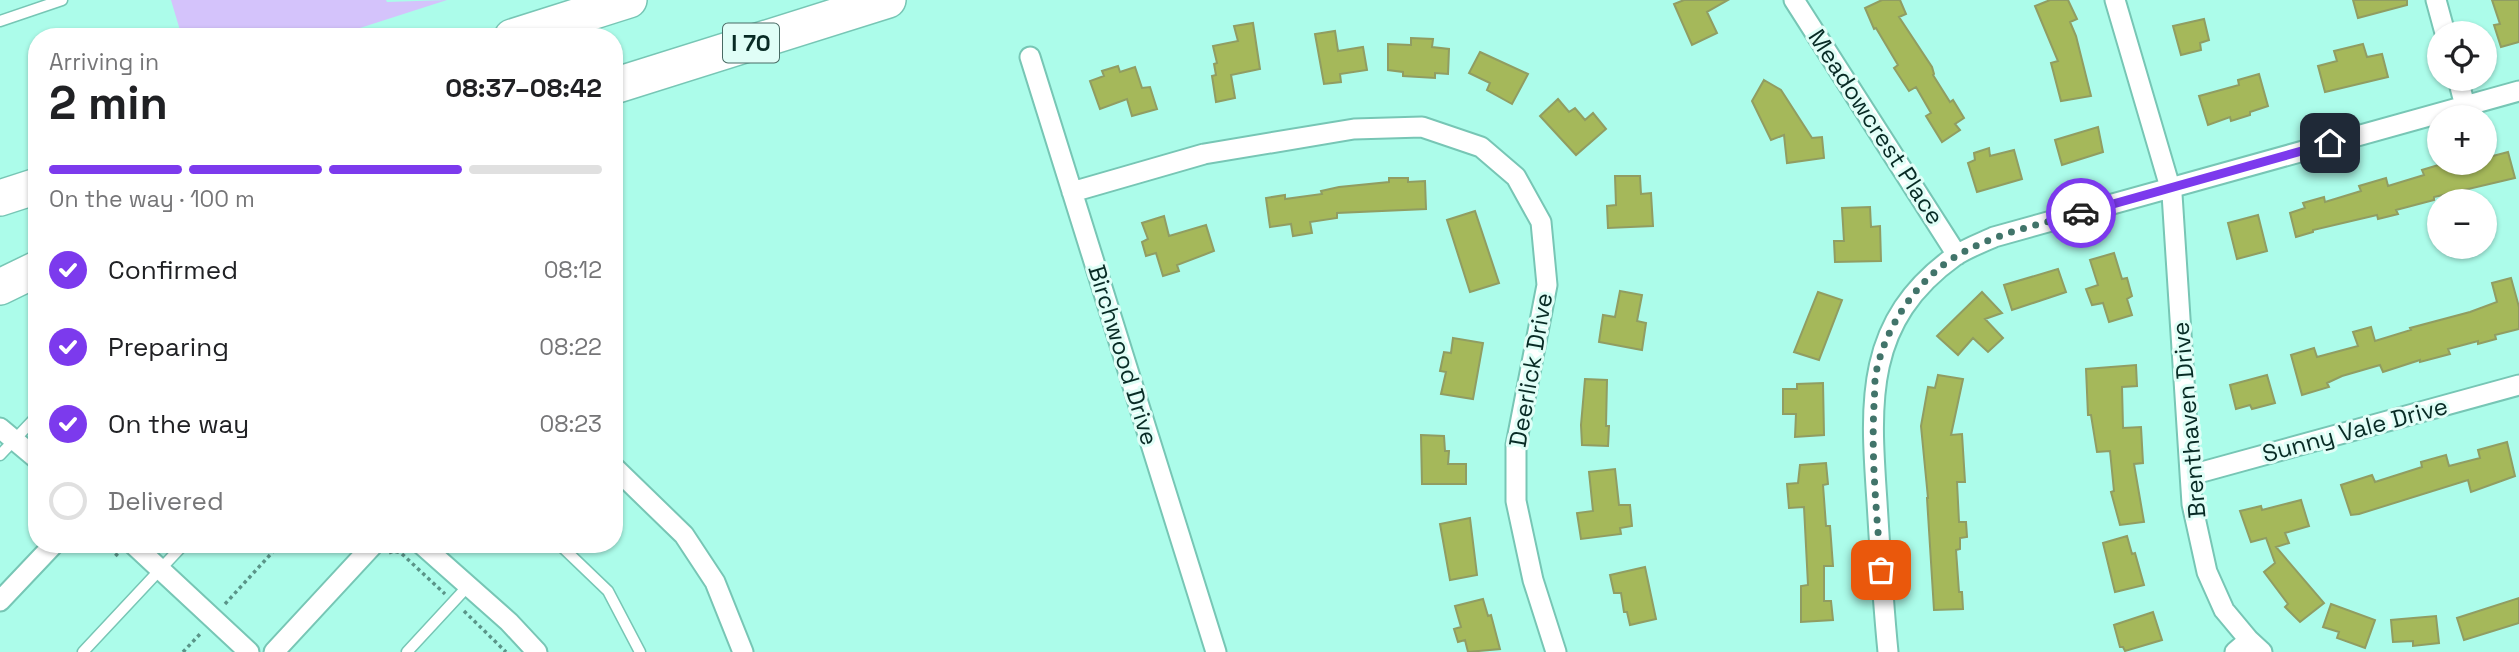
<!DOCTYPE html>
<meta charset="utf-8">
<style>
body{margin:0;font-family:"Space Grotesk",sans-serif;background:#f6f6f6;color:#202124;height:100vh;display:flex;flex-direction:column;font-size:26px;white-space:nowrap}
*{box-sizing:border-box;margin:0}
p{font-size:23px;color:#757577}
.icon{flex:none;width:38px;height:38px;fill:none;stroke:currentColor;stroke-width:2;stroke-linecap:round;stroke-linejoin:round}
.map{position:relative;flex:1;overflow:hidden}
.sheet{position:absolute;left:28px;top:28px;width:595px;height:525px;display:flex;flex-direction:column;background:#fff;border-radius:28px;box-shadow:0 2px 5px #0004}
.sheet>*{flex:none}
.controls{position:absolute;left:2427px;top:21px;display:grid;gap:14px}
.controls a{display:grid;place-items:center;width:70px;height:70px;border-radius:50%;background:#fff;box-shadow:0 2px 5px #0004;font-size:35px}
.pin{position:absolute;display:grid;place-items:center;width:60px;height:60px;color:#fff;margin:-30px;border-radius:14px;box-shadow:0 4px 10px #0006}
.courier{position:absolute;display:grid;place-items:center;width:70px;height:70px;margin:-35px;border:5px solid #7c3aed;border-radius:50%;background:#fff;color:#222;box-shadow:0 2px 9px #0007}
.head em{font-style:normal;font-weight:700}
.head div{display:flex;flex-direction:column-reverse}
.head{display:flex;align-items:center;justify-content:space-between;height:119px;padding:0 21px}
h1{font-size:46px;font-weight:700;line-height:52px}
.bar{display:grid;grid-template-columns:repeat(4,1fr);gap:10px 7px;align-content:center;height:84px;padding:0 21px}
.bar i{height:9px;border-radius:5px;background:#e0e0e0}
.bar .active{background:#7c3aed}
.bar p{grid-column:span 4}
ol{padding:0 21px;list-style:none}
li{display:flex;align-items:center;gap:21px;height:77px}
li p{margin-inline-start:auto}
li .icon{padding:7px;border-radius:50%;background:#7c3aed;color:#fff;stroke-width:4}
li:last-child{color:#757577}
li i{width:38px;height:38px;border:4px solid #e0e0e0;border-radius:50%}
.map>svg:first-child{display:block}
</style>
<div class="map">
<svg width="2519" height="652" viewBox="0 0 2519 652">
<rect width="100%" height="100%" fill="#acfcea"/>
<path fill="#d4c3fb" d="M171 0H386L387 2 447 0 332 37H182Z"/>
<path fill="#a5b85a" stroke="#909d62" stroke-width="2" d="M1684 0H1728L1707 12 1717 33 1692 45 1674 4Z
M1882 0H1900L1906 14 1899 17 1932 67 1934 74 1933 75 1950 102 1953 100 1964 118 1955 124 1960 130 1942 142 1926 116 1931 113 1916 87 1909 91 1894 68 1898 65 1876 28 1874 29 1865 8Z
M2050 0H2068L2077 19 2070 22 2076 36 2091 96 2061 101 2051 63 2058 61 2035 6Z
M2353 0H2407V5L2358 18Z
M2492 0H2519V42L2501 47 2494 25 2500 24Z
M2204 19 2209 40 2200 43 2201 50 2181 55 2173 26Z
M1253 23 1260 69 1231 75 1235 98 1216 102 1212 76 1216 75 1214 64 1217 63 1213 46 1238 41 1234 26Z
M1335 31 1338 51 1363 47 1367 70 1340 74 1341 82 1324 84 1315 34Z
M1411 38 1433 39 1432 47 1449 49 1448 74 1435 73V78L1403 76V72L1388 70V44L1411 45Z
M2363 44 2367 57 2382 54 2388 77 2325 92 2318 66 2337 61 2334 51Z
M1480 52 1528 74 1512 104 1487 90 1490 83 1469 73Z
M1118 66 1120 72 1135 67 1142 88 1150 87 1157 109 1132 116 1127 99 1100 109 1090 81 1104 76 1102 71Z
M2259 74 2268 106 2250 112V115L2231 121 2230 117 2208 125 2199 96 2239 85 2238 80Z
M1764 80 1781 90 1812 138 1822 137 1824 158 1787 163 1784 135 1771 140 1752 101Z
M1558 99 1569 112 1575 108 1585 120 1593 113 1606 129 1576 155 1540 116Z
M2098 127 2103 152 2062 165 2055 140Z
M1989 148 1990 156 2014 150 2022 179 1977 192 1968 163 1975 160 1974 153Z
M2508 152 2515 178 2434 197V200L2396 210 2398 214 2378 219 2377 215 2313 230V232L2296 237 2290 213 2305 208 2303 203 2324 197 2325 202 2361 191 2359 186 2386 178 2388 186 2424 175 2422 170 2445 163H2485V158Z
M1615 176H1640L1641 194 1651 193 1653 226 1608 228 1607 206 1616 205Z
M1389 178H1408V182L1425 181 1426 209 1337 213V218L1310 222 1312 233 1293 236 1291 224 1270 227 1266 198 1285 195V199L1322 194 1321 191 1339 187 1389 182Z
M1870 207 1871 227 1880 226 1881 261 1835 262 1834 241H1844L1842 208Z
M1475 211 1499 283 1470 292 1447 220Z
M2258 215 2267 251 2237 259 2228 223Z
M1164 216 1169 236 1206 225 1214 251 1177 265 1179 271 1163 276 1156 253 1146 256 1142 242 1148 239 1142 223Z
M2114 253 2122 279 2127 278 2132 296 2127 299 2132 315 2109 322 2103 303 2092 305 2086 289 2098 285 2090 260Z
M2058 269 2066 292 2012 310 2004 285Z
M2511 278 2519 307V329L2495 335 2496 339 2478 344V341L2448 349 2450 354 2420 362V360L2383 372 2380 365 2342 376 2327 383 2329 387 2302 395 2291 355 2314 348 2317 357 2358 346 2353 332 2371 327 2375 341 2411 330 2410 328 2470 312 2497 302 2492 283Z
M1620 291 1642 295 1637 321 1646 323 1642 350 1599 342 1603 315 1615 317Z
M1818 292 1842 300 1819 360 1794 352Z
M1982 292 2002 313 1985 319 2003 338 1988 352 1973 338 1958 355 1937 336Z
M1453 338 1483 343 1473 399 1441 394 1446 372 1440 371 1444 352 1451 353Z
M2136 365 2137 386 2122 387 2123 428 2141 427 2143 463 2134 464 2144 522 2120 525 2111 492 2114 491 2110 451 2097 452 2091 415H2088L2086 369Z
M1938 375 1963 379 1951 435 1962 434 1965 482H1957L1959 522H1966L1967 537 1960 538V549L1956 550 1959 592H1962L1963 609 1934 610 1927 498H1928L1921 426 1928 387 1935 388Z
M2267 375 2275 403 2252 409 2250 405 2236 409 2230 385Z
M1585 379 1607 380 1606 426H1609L1608 446 1582 445 1581 425Z
M1823 383 1824 435 1795 437 1796 414H1783V389H1797V384Z
M1421 435 1444 436 1445 451H1449L1448 464H1466V484H1422Z
M2507 442 2515 476 2471 492 2468 480 2359 514 2351 515 2341 485 2372 475 2375 482 2422 467 2421 462 2446 455 2449 466 2480 458 2478 450Z
M1826 463 1828 484 1823 485 1826 526H1830L1833 566H1824V601H1831L1833 620 1801 622V586L1808 585 1804 507 1789 508 1787 484 1798 483 1800 465Z
M1615 469 1619 505H1630L1632 526 1620 528 1621 534 1581 539 1577 513 1593 511 1589 472Z
M2301 500 2309 526 2285 533 2289 543 2276 547 2324 603 2300 622 2285 607 2288 604 2264 572 2275 563 2266 538 2251 542 2240 511 2261 506 2262 510Z
M1470 518 1477 575 1450 580 1440 524Z
M2127 536 2132 554 2135 553 2144 585 2115 592 2103 543Z
M1645 567 1656 619 1630 625 1627 612H1624L1621 593H1614L1610 575Z
M2519 598V623L2464 640 2457 618Z
M1483 599 1488 616 1491 615 1500 649 1468 652 1465 640 1458 642 1454 629 1461 627 1455 606Z
M2331 604 2375 620 2365 648 2337 638 2339 632 2323 627Z
M2153 612 2162 640 2125 651 2123 647H2120L2114 625Z
M2436 616 2439 643 2413 646V641L2393 642 2391 620Z"/>
<g fill="none" stroke-linecap="round" stroke-linejoin="round">
<defs>
<path id="lane" d="M0 21 62 0
M0 455 37 416
M559 544 608 591 640 652
M83 652 184 544
M407 652 468 586"/>
<path id="street" d="M1794 0 1957 255
M2115 0 2172 194 2192 504 2207 572 2224 610 2249 640 2262 652
M2436 0 2445 33
M1030 57 1216 652
M2458 79 2465 106
M1072 192 1204 154 1354 129 1422 127 1481 147 1516 177 1541 222 1547 285 1516 445V501L1533 580 1556 652
M0 428 37 459
M614 467 684 535 715 582 743 652
M2191 475 2519 385
M133 544 249 652
M421 544 509 622 537 652
M0 601 54 544
M274 652 374 544
M1888 652C1883 602 1880 552 1877 502 1870 402 1864 321 1955 256 1967 248 1981 243 1994 237L2519 91
M2235 652 2249 640"/>
<path id="highway" d="M512 37 629 0
M614 86 888 0
M0 198 37 186
M0 287 37 269"/>
</defs>
<use href="#lane" stroke="#77c6b5" stroke-width="13"/>
<use href="#street" stroke="#77c6b5" stroke-width="23"/>
<use href="#highway" stroke="#77c6b5" stroke-width="38"/>
<path stroke="#5a9488" stroke-width="3.5" stroke-dasharray="3.5 3.5" stroke-linecap="butt" d="M30 476 37 482
M105 544 119 557
M389 553 394 551 401 553 445 594
M225 604 280 544
M464 611 506 652
M183 652 201 633"/>
<use href="#lane" stroke="#fff" stroke-width="10"/>
<use href="#street" stroke="#fff" stroke-width="19"/>
<use href="#highway" stroke="#fff" stroke-width="35"/>
</g>
<g fill="none" stroke-linecap="round" stroke-linejoin="round">
<path stroke="#41746a" stroke-width="7" stroke-dasharray="0 12.6" d="M1881 570C1877 516 1871 460 1874 405 1875 395 1874 383 1876 373 1885 327 1918 277 1960 254 1997 233 2040 224 2081 213"/>
<path stroke="#7c3aed" stroke-width="9" d="M2081 213 2330 143"/>
</g>
<g text-anchor="middle" stroke-width="6" stroke-linejoin="round" paint-order="stroke">
<rect fill="#e0fef7" stroke="#496a64" stroke-width="2" x="723" y="23.5" width="56" height="39" rx="5"/>
<g font-size="23" font-weight="bold" fill="#082b25">
<text x="751" y="51">I 70</text>
</g>
<g font-size="24" fill="#082b25" stroke="#e0fef7">
<text transform="translate(1876 127) rotate(57)" y="8">Meadowcrest Place</text>
<text transform="translate(1123 355) rotate(73)" y="8">Birchwood Drive</text>
<text transform="translate(1531 370) rotate(-80)" y="8">Deerlick Drive</text>
<text transform="translate(2189 420) rotate(-95)" y="8">Brenthaven Drive</text>
<text transform="translate(2355 430) rotate(-15)" y="8">Sunny Vale Drive</text>
</g>
</g>
</svg>
<div class="controls">
<a><svg class="icon" aria-label="locate" viewBox="0 0 24 24"><circle cx="12" cy="12" r="6"/><path d="M12 2v4M12 18v4M2 12h4M18 12h4"/></svg></a>
<a>+</a>
<a>−</a>
</div>
<div class="pin" style="left:1881px;top:570px;background:#ea580c"><svg class="icon" aria-label="bag" viewBox="0 0 24 24"><path d="M5 8h14l-1 12H6zM9 8a3 3 0 0 1 6 0"/></svg></div>
<div class="pin" style="left:2330px;top:143px;background:#1f2937"><svg class="icon" aria-label="home" viewBox="0 0 24 24"><path d="M3 11l9-7 9 7M6 9v11h12V9"/></svg></div>
<div class="courier" style="left:2081px;top:213px"><svg class="icon" aria-label="car" viewBox="0 0 24 24"><path d="M5 17H2v-5l4-1 3-4h7l3 4 3 1v5h-3M9 17h6M6 11h13"/><circle cx="7" cy="17" r="2"/><circle cx="17" cy="17" r="2"/></svg></div>
<section class="sheet">
<div class="head"><div><h1>2 min</h1><p>Arriving in</p></div><em>08:37–08:42</em></div>
<div class="bar"><i class="active"></i><i class="active"></i><i class="active"></i><i></i><p>On the way · 100 m</p></div>
<ol>
<li><svg class="icon" aria-label="check" viewBox="0 0 24 24"><path d="M5 12l5 5 9-10"/></svg>Confirmed<p>08:12</p></li>
<li><svg class="icon" aria-label="check" viewBox="0 0 24 24"><path d="M5 12l5 5 9-10"/></svg>Preparing<p>08:22</p></li>
<li><svg class="icon" aria-label="check" viewBox="0 0 24 24"><path d="M5 12l5 5 9-10"/></svg>On the way<p>08:23</p></li>
<li><i></i>Delivered</li>
</ol>
</section>
</div>
